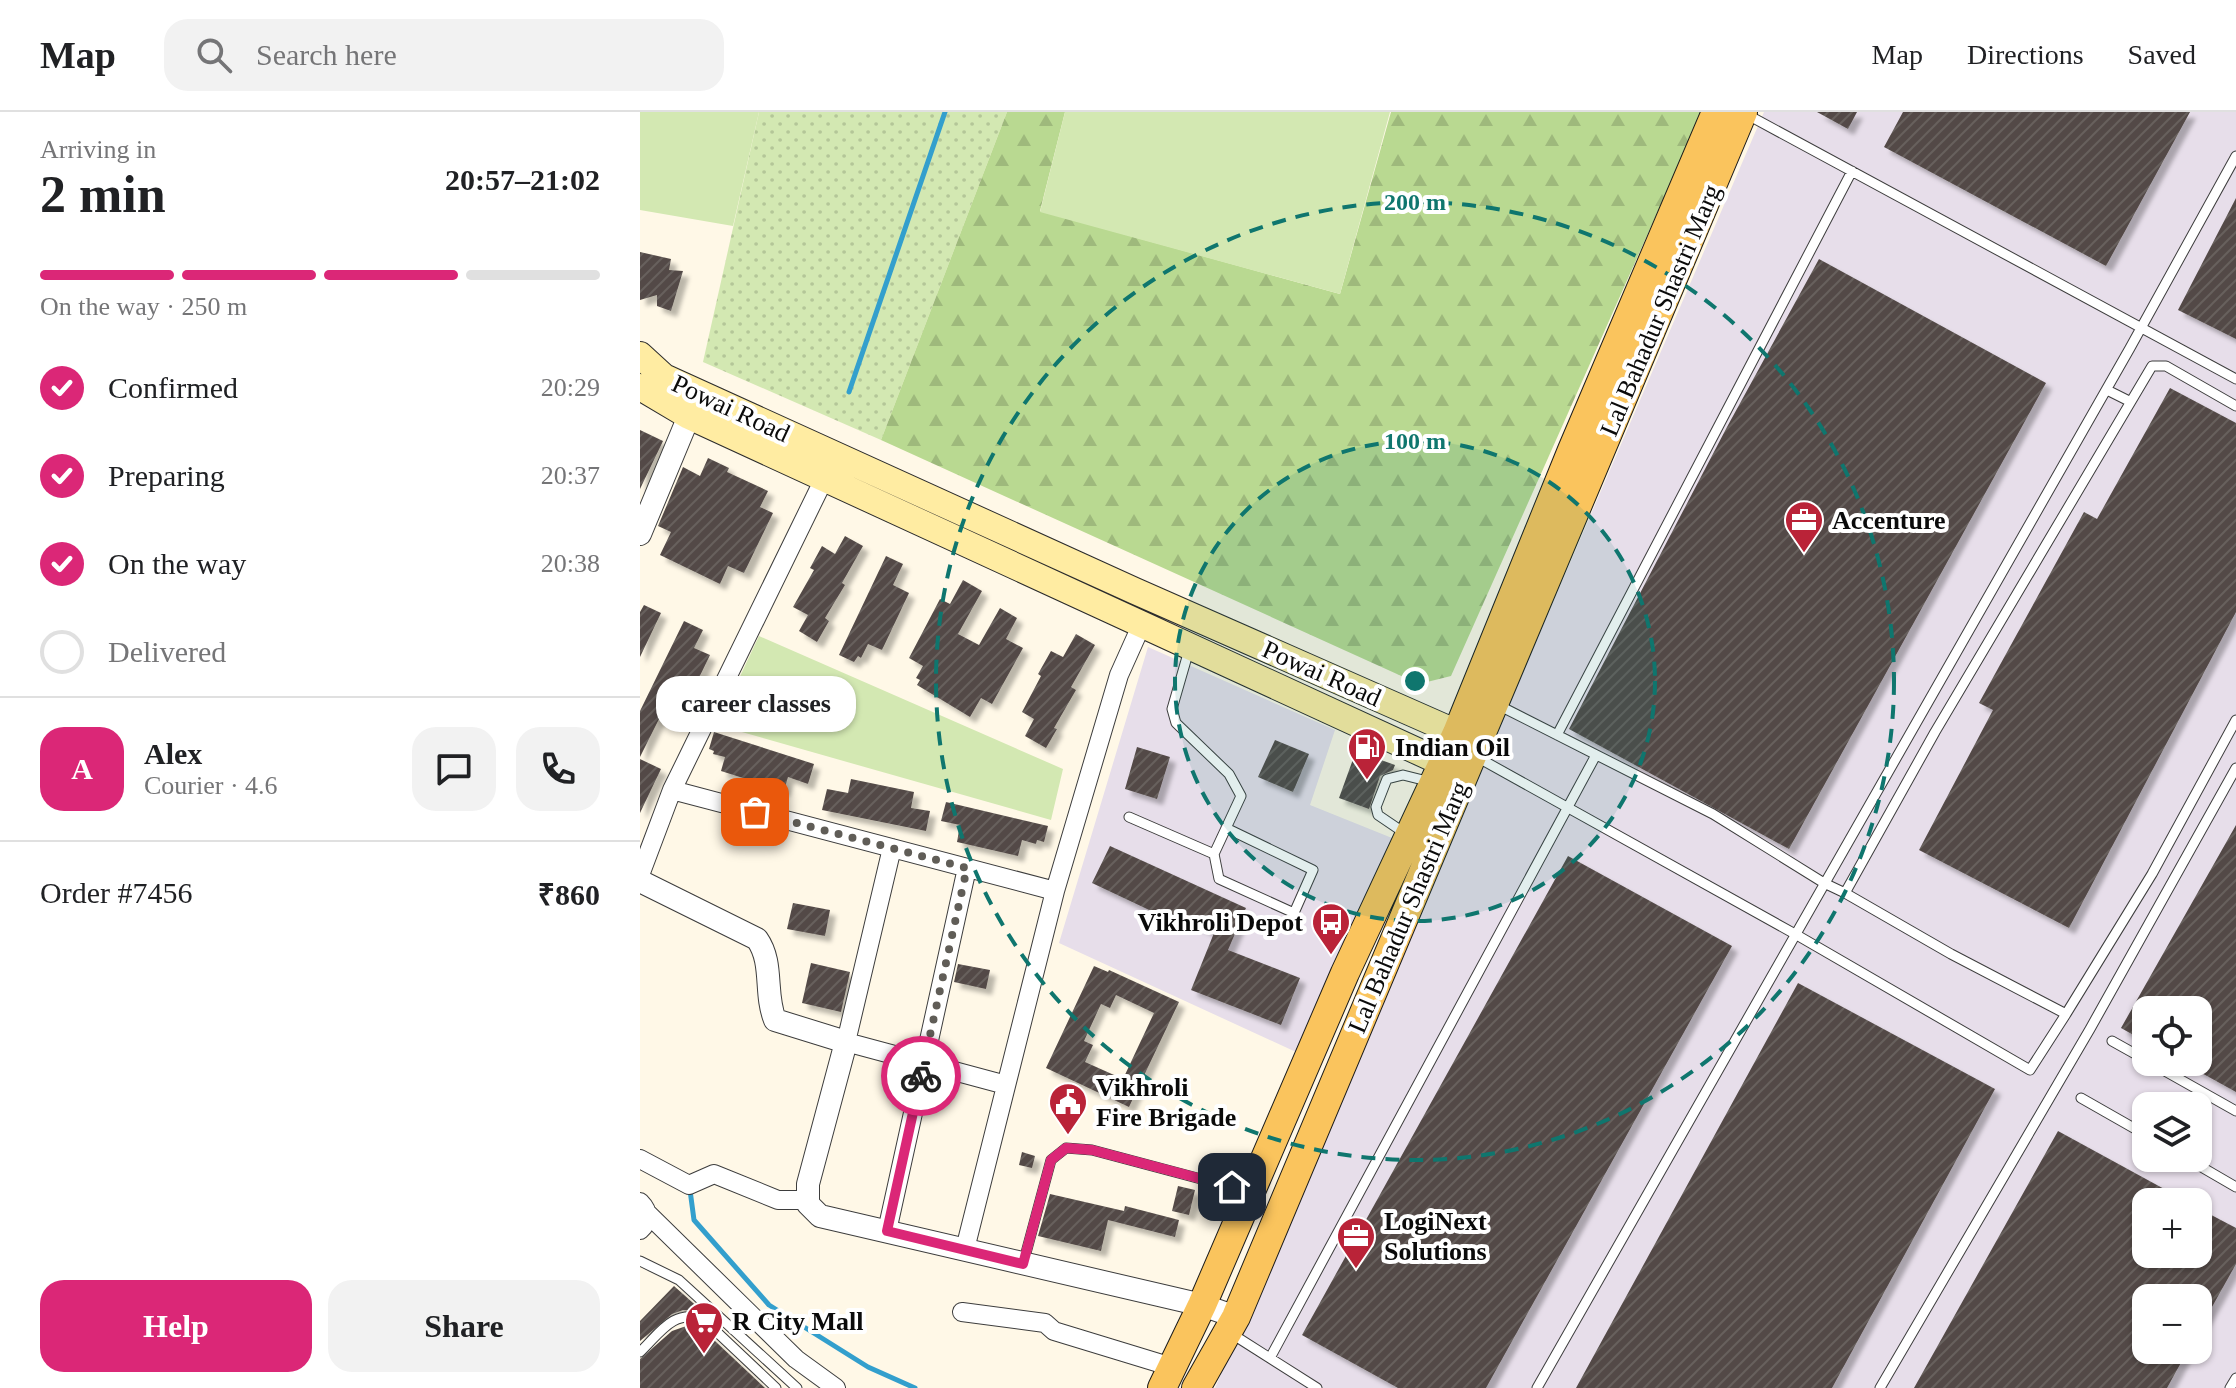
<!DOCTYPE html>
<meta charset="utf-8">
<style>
body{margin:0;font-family:"Times New Roman",serif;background:#f2f2f2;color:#202124;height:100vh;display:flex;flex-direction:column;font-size:30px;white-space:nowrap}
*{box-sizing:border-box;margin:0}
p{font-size:26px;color:#757577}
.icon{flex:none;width:44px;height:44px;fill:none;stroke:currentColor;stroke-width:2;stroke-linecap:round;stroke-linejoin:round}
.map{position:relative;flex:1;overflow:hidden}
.side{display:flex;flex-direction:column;background:#fff;width:640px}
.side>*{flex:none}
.tools{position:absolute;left:1492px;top:884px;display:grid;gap:16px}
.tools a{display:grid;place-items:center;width:80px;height:80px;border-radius:16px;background:#fff;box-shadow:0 2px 6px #0004;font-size:40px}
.pin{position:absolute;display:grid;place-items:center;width:68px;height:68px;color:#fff;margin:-34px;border-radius:16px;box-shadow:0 4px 12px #0006}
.courier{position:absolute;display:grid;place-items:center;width:80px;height:80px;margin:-40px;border:6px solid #db2777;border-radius:50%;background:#fff;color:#222;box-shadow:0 2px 10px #0007}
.bubble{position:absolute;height:56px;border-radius:24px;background:#fff;box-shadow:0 2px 6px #0004;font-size:26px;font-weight:700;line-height:56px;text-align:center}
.overview em{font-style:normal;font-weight:700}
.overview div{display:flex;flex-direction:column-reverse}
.overview{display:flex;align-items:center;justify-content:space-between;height:136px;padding:0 40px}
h1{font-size:52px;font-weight:700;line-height:60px}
.bar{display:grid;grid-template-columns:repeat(4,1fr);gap:12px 8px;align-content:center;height:96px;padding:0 40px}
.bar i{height:10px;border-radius:6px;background:#e0e0e0}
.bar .selected{background:#db2777}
.bar p{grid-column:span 4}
.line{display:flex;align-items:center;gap:20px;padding:0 40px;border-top:2px solid #e0e0e0}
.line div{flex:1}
.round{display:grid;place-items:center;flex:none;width:84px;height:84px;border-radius:24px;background:#f2f2f2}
ol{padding:0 40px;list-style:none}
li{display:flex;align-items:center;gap:24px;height:88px}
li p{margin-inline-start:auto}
li .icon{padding:8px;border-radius:50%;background:#db2777;color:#fff;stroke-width:4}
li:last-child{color:#757577}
li i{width:44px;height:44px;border:4px solid #e0e0e0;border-radius:50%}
.action{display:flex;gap:16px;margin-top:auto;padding:16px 40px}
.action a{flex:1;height:92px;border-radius:24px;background:#db2777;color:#fff;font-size:32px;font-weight:700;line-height:92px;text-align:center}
.action a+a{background:#f2f2f2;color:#202124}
header{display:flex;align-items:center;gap:48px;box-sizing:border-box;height:112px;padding:0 40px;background:#fff;border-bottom:2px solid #e0e0e0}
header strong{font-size:38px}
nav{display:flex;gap:44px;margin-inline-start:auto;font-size:28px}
.search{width:560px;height:72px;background:#f2f2f2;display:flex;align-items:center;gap:20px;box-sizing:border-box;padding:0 28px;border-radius:24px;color:#757577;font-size:30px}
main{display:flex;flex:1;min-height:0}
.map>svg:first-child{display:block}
</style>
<header>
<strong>Map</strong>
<div class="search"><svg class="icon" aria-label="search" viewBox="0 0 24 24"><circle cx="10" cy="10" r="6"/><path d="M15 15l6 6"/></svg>Search here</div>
<nav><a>Map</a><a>Directions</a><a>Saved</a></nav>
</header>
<main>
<section class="side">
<div class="overview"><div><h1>2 min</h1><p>Arriving in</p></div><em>20:57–21:02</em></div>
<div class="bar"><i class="selected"></i><i class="selected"></i><i class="selected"></i><i></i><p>On the way · 250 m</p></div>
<ol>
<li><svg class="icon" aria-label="check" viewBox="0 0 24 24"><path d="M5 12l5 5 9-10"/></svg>Confirmed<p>20:29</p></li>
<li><svg class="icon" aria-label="check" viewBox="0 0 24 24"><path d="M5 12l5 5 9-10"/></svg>Preparing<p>20:37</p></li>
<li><svg class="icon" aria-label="check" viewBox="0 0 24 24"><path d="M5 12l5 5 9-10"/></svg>On the way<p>20:38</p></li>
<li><i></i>Delivered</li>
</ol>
<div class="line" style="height:144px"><b class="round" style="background:#db2777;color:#fff">A</b><div><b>Alex</b><p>Courier · 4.6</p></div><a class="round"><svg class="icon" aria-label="chat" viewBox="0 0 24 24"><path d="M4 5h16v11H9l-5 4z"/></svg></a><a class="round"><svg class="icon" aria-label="phone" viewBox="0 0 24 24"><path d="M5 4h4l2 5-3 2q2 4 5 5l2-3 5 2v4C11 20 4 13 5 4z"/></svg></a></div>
<div class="line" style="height:104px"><div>Order #7456</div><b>₹860</b></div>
<div class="action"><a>Help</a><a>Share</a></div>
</section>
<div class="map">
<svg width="1596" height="1276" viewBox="0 0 1596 1276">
<defs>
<pattern id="grass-dots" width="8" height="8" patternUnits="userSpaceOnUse" patternTransform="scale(2)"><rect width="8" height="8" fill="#d3e8b2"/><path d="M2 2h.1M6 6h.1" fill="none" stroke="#b4c698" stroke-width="1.8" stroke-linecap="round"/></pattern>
<pattern id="forest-firs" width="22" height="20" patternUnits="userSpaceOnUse" patternTransform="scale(2)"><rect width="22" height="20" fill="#b9d991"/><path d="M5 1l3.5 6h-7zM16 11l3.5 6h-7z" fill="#9eb97c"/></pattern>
<pattern id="building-hatch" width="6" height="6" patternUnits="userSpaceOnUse" patternTransform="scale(2)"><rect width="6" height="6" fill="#534a47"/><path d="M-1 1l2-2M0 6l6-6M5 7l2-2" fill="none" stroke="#67605d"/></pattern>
<filter id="shadow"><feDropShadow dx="6" dy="6" stdDeviation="2" flood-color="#0004"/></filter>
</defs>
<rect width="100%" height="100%" fill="#fff8e7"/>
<path fill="#e7deea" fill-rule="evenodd" d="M1124 0H1596V1276H575ZM1506 898H1558V950H1506ZM1506 994H1558V1046H1506ZM1506 1090H1558V1142H1506ZM1506 1186H1558V1238H1506Z
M508 535 695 618 670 693 752 726 656 940 419 831Z"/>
<path fill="url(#grass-dots)" d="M119 0H367L241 328 63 250Z"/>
<path fill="url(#forest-firs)" d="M367 0H425L400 99 700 182 751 0H1062L811 564 779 572 241 328Z"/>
<path fill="#d3e8b2" d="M0 0H119L93 114 0 98Z
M425 0H750L700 182 400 100Z
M119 524 423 657 411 708 77 613Z"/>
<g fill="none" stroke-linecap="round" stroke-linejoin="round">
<path stroke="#339fcd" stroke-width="5" d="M209 280 305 0
M50 1078 54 1108 129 1193 228 1255 275 1276"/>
</g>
<path fill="url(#building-hatch)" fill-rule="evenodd" filter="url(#shadow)" d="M1177 0H1217L1208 17Z
M1263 0H1550L1466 154 1244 35Z
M1596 86V227L1538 198Z
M0 140 31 147 29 158 43 159 31 199 17 194V183L0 188Z
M1179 147 1406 271 1149 737 929 617 1087 315Z
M1530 276 1596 311V500L1429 816 1279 738 1353 598 1339 591 1444 400 1457 407Z
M0 318 23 329 0 377Z
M68 346 89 356 87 360 128 379 120 395 133 401 104 461 88 454 80 472 20 443 31 420 18 414 43 355 60 364Z
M205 424 223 434 202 471 205 473 185 506 189 509 177 530 159 519 168 503 153 495 174 458 170 456 182 434 195 442Z
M246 444 263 452 253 473 269 481 242 538 228 532 221 546 218 544 214 550 199 543Z
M323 468 342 479 318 522 339 533 360 496 377 506 366 527 383 536 352 592 341 586 330 605 277 573 280 568 276 566 283 554 269 546 300 487 310 492Z
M4 493 21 501 0 545V500Z
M44 509 63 518 54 536 70 543 41 603 25 595 0 645V599Z
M436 522 455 533 431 575 436 578 414 616 417 617 406 636 385 624 394 607 382 600 401 564 398 562 411 539 423 545Z
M74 620 174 652 168 672 148 665 144 679 81 659 85 645 73 642 74 639 69 637Z
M635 628 669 642 653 680 618 665Z
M497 635 530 645 517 687 485 677Z
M716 639 755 653 753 658 740 664 729 697 699 686Z
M0 647 21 657 0 701Z
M211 667 274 680 271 696 290 699 286 719 182 698 187 677 208 681Z
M306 690 408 714 404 730 397 728 396 732 382 728 378 744 317 730 320 713 301 709Z
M1596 713V980L1558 959V898H1506V930L1481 916Z
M470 734 606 796 588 838 660 866 641 913 551 878 574 821 527 800 524 805 452 771Z
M928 744 1092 834 846 1276H758L662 1223Z
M153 791 190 798 185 824 147 817Z
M171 851 210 860 201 900 162 891Z
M318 852 350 858 346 877 314 870Z
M454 854 468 860 469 858 539 890 489 995 406 956ZM476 883 514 901 483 967 445 950 453 933 444 929 461 892 470 896Z
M1158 871 1355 977 1192 1276H936Z
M1418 1019 1548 1090H1506V1142H1558V1096L1596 1116V1152L1558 1220V1186H1506V1238H1548L1527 1276H1274Z
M382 1040 395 1044 392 1056 379 1053Z
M538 1074 555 1078 549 1103 532 1099Z
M410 1082 484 1099 485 1094 539 1108 535 1125 468 1108 461 1139 398 1124Z
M34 1174 62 1199 43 1198 32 1202 0 1229V1209Z
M52 1212 59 1214 125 1276H0V1247L32 1219Z"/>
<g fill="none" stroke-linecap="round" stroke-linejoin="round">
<defs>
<path id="service" d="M1106 2 1596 267
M1467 278 1489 289
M549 538 532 597 536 611 589 662 601 684 574 742
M917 623 1212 59
M835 644 1155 822 1390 958 1426 902 1311 842 1205 781 1184 771 1073 702 856 592
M489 705 574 742 579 767 654 801 673 758 586 716
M766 722 738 703 736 695 747 667 763 663 791 670
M1205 781 1295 620 1512 254H1526L1596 294
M1426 902 1512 762 1596 608
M1472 929 1506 948
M1509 950 1596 999
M1441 986 1506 1023
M1546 1046 1596 1075
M0 1149 39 1168 157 1276
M383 1152 411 1048 426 1036 452 1038 606 1079
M592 1222 677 1276
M0 1240C20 1221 33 1197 63 1207L136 1276
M630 1246 956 643
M897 1276 1490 236 1596 44
M1240 1276 1450 917 1596 656
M1590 1276 1596 1266"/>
<path id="minor" d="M32 678 415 779
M252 736 206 930 366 973
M0 763 32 678 185 365
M0 1047 49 1073 74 1062 138 1088H168
M0 1090C9 1099 10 1109 0 1118
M7 1101 156 1247 196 1276
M247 1119 327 756
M325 1137 415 779 479 563 501 514
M322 1200 405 1211 414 1219 532 1255"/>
<path id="tertiary" d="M0 422 49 304
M0 769 117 827C134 851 124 881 135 908L206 930 168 1072V1092L180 1104 562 1193 596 1205"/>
<path id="secondary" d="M0 243 24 265 495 479 817 621 832 642 803 651 49 304 0 275"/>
<path id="primary" d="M522 1276 562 1193 705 861 817 621 932 338 1076 0
M556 1276 596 1205 1103 0"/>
</defs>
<use href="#service" stroke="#3d3d3d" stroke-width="11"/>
<use href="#minor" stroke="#3d3d3d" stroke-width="20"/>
<use href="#tertiary" stroke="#3d3d3d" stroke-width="24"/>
<use href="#secondary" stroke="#2c2c2c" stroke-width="28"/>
<use href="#primary" stroke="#1b1b1b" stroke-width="30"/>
<use href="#service" stroke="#fff" stroke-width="9"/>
<use href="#minor" stroke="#fff" stroke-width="18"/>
<use href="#tertiary" stroke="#fff" stroke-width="22"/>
<use href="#secondary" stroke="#ffeca2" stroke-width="26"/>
<use href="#primary" stroke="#fac45d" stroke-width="28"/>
</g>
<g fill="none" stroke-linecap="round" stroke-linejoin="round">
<path stroke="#605d57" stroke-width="8" stroke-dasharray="0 14.4" d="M115 700 327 756 281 964"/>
<path stroke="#db2777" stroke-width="10" d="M281 964 247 1119 383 1152 411 1048 426 1036 452 1038 592 1075"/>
</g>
<circle cx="775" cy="569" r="240" fill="#0f766e" fill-opacity=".12"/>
<g fill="none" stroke="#0f766e" stroke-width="4" stroke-dasharray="14 10">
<circle cx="775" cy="569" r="240"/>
<circle cx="775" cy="569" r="479"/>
</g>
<defs>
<symbol id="office-pin" viewBox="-11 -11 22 30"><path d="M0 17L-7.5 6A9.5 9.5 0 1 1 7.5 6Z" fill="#ba2338" stroke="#fff"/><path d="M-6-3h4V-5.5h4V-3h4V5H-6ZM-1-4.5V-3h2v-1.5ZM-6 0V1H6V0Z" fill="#fff"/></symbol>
<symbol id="fuel-pin" viewBox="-11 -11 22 30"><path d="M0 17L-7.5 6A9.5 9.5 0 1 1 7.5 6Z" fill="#ba2338" stroke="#fff"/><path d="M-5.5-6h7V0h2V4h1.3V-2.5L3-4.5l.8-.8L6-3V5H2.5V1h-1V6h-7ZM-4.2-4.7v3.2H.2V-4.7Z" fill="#fff"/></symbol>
<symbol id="bus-pin" viewBox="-11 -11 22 30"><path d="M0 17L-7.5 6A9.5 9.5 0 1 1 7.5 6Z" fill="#ba2338" stroke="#fff"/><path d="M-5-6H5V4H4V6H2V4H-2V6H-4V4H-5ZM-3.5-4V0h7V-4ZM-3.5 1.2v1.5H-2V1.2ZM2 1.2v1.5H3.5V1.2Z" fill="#fff"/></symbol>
<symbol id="civic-pin" viewBox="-11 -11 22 30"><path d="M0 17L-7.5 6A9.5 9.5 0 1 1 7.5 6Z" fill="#ba2338" stroke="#fff"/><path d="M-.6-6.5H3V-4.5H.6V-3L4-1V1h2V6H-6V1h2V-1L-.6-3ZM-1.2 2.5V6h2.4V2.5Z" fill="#fff"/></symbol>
<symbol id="supermarket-pin" viewBox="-11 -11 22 30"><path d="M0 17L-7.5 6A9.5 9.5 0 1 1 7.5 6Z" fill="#ba2338" stroke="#fff"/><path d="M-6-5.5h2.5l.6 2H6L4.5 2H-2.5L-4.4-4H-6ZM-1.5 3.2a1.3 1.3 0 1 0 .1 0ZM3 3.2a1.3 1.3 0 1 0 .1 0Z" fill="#fff"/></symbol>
</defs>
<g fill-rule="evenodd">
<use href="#office-pin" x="1142" y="386" width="44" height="60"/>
<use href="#fuel-pin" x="705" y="613" width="44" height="60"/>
<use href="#bus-pin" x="669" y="788" width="44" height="60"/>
<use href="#civic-pin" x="406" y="968" width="44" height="60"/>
<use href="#office-pin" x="694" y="1102" width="44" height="60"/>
<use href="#supermarket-pin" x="42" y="1187" width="44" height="60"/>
</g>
<g text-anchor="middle" stroke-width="8" stroke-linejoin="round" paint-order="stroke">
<g font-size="26" fill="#0a0a0a" stroke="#fff">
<text transform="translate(1020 198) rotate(-67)" y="9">Lal Bahadur Shastri Marg</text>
<text transform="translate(91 296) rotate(25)" y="9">Powai Road</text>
<text transform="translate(682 561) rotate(24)" y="9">Powai Road</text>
<text transform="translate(768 795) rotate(-67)" y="9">Lal Bahadur Shastri Marg</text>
</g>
<g font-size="26" font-weight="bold" fill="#0a0a0a" stroke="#fff" text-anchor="start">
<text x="1192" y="417">Accenture</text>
<text x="755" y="644">Indian Oil</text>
<text x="663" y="819" text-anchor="end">Vikhroli Depot</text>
<text x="456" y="984">Vikhroli<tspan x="456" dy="30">Fire Brigade</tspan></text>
<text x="744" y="1118">LogiNext<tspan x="744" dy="30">Solutions</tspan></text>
<text x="92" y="1218">R City Mall</text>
</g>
</g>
<circle cx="775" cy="569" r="12" fill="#0f766e" stroke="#fff" stroke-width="4"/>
<g font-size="24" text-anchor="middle" font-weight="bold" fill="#0f766e" stroke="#fff" stroke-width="8" stroke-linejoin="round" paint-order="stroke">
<text x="775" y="98">200 m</text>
<text x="775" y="337">100 m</text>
</g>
</svg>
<div class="tools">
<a><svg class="icon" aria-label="locate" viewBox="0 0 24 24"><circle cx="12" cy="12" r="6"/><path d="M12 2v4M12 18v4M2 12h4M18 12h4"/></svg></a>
<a><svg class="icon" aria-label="layers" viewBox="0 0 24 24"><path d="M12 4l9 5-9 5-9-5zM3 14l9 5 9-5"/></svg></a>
<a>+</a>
<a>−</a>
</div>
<div class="pin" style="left:115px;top:700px;background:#ea580c"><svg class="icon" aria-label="bag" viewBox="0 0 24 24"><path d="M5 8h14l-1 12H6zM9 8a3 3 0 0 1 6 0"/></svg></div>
<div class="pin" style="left:592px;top:1075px;background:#1f2937"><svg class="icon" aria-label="home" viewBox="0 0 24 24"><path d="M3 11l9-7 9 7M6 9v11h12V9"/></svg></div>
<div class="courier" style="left:281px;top:964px"><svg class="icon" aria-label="bike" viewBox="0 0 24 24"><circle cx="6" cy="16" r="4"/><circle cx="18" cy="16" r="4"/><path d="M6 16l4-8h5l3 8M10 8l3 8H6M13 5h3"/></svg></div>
<div class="bubble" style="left:16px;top:564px;width:200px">career classes</div>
</div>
</main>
